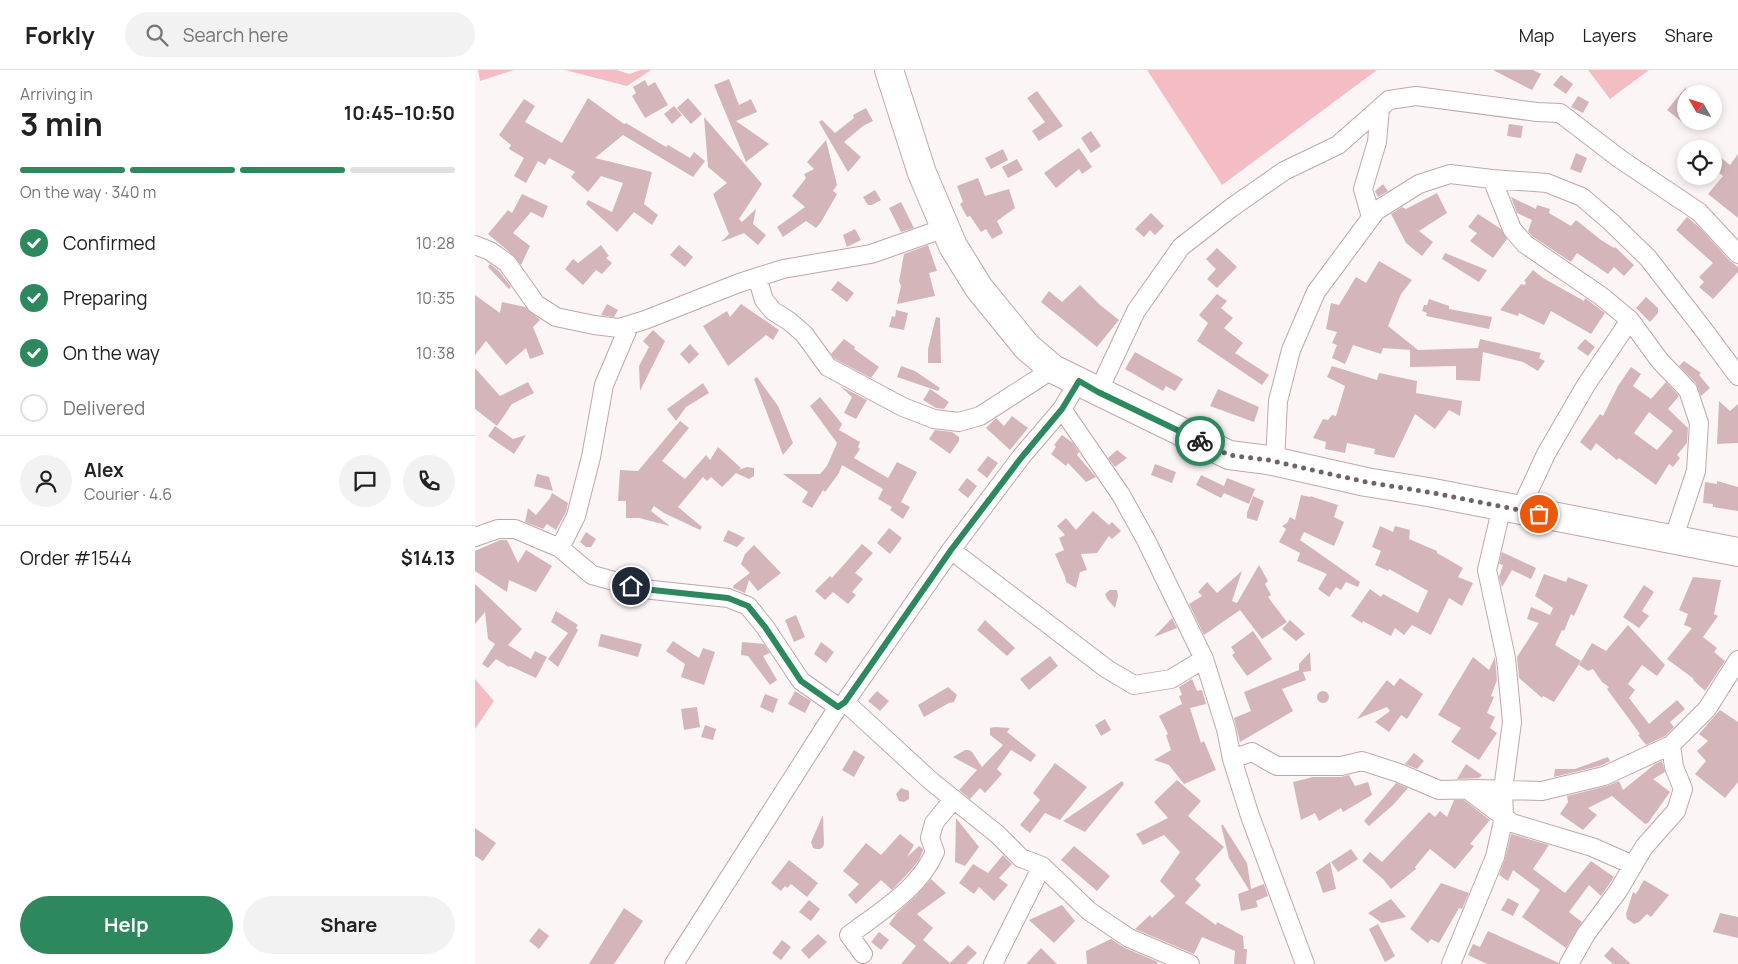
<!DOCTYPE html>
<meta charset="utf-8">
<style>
body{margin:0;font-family:Manrope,sans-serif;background:#f2f2f2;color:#222;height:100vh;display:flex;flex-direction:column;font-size:19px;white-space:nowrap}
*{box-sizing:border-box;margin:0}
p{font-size:16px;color:#767676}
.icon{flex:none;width:28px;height:28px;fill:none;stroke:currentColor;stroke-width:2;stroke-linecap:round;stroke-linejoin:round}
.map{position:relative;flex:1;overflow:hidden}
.side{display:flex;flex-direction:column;background:#fff;width:475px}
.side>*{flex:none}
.needle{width:32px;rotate:309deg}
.fabs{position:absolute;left:1202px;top:15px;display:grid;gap:10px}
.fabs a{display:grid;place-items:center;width:45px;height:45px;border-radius:50%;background:#fff;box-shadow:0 2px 8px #0003;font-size:25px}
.pin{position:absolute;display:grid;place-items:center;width:42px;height:42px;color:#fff;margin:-21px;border:2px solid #fff;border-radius:50%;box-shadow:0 1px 5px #0007}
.courier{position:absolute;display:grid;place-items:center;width:50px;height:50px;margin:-25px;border:4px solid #2e885d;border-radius:50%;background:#fff;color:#222;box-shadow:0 1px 6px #0007}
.head em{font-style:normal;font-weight:700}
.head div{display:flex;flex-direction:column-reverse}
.head{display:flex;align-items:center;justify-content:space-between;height:85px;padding:0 20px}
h1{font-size:32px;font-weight:700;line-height:38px}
.bar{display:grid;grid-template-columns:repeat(4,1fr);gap:8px 5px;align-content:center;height:60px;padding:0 20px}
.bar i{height:6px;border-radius:4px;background:#e0e0e0}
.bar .active{background:#2e885d}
.bar p{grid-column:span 4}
.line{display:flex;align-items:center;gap:12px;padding:0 20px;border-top:1px solid #e0e0e0}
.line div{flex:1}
.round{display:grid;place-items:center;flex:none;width:52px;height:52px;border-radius:26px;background:#f2f2f2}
ol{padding:0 20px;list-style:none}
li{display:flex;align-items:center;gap:15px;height:55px}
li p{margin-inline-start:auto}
li .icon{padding:5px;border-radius:50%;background:#2e885d;color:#fff;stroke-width:4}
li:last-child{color:#767676}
li i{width:28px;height:28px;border:2px solid #e0e0e0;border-radius:50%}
.button{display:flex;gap:10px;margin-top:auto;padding:10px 20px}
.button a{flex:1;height:58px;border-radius:30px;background:#2e885d;color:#fff;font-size:20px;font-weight:700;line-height:58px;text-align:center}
.button a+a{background:#f2f2f2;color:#222}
header{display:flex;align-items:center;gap:30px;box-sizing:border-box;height:70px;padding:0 25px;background:#fff;border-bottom:1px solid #e0e0e0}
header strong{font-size:24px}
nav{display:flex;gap:28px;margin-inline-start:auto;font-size:18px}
.search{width:350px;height:45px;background:#f2f2f2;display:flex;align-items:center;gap:12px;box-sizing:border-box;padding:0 18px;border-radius:28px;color:#767676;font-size:19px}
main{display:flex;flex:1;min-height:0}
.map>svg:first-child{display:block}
</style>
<header>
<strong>Forkly</strong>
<div class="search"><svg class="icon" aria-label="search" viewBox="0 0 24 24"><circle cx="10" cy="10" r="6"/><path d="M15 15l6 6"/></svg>Search here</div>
<nav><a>Map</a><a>Layers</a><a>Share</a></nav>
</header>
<main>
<section class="side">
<div class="head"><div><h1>3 min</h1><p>Arriving in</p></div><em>10:45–10:50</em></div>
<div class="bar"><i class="active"></i><i class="active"></i><i class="active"></i><i></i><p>On the way · 340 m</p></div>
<ol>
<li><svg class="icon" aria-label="check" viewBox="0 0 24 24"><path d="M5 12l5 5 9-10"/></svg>Confirmed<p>10:28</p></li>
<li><svg class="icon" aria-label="check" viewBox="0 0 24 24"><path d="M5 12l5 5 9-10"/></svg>Preparing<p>10:35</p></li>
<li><svg class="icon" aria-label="check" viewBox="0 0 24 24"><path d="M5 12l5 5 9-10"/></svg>On the way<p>10:38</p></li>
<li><i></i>Delivered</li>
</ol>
<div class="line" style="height:90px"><a class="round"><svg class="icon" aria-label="person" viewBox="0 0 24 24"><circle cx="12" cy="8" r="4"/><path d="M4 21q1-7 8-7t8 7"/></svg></a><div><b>Alex</b><p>Courier · 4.6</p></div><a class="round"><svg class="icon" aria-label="chat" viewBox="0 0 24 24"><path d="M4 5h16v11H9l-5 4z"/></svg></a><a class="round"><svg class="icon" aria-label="phone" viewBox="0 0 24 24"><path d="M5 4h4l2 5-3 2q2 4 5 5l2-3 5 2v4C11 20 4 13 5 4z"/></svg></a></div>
<div class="line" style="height:65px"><div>Order #1544</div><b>$14.13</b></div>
<div class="button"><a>Help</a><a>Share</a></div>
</section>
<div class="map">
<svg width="1263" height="894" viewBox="0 0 1263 894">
<rect width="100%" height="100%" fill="#fcf5f6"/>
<path fill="#f4bdc4" d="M3 0H39L5 11Z
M90 0H142L154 4 166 0H176L152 16Z
M672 0H902L747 115Z
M1113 0H1174L1135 29Z
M0 609 19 631 0 659Z"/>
<path fill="#d4b6ba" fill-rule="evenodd" d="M1018 0H1058L1066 4 1057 20Z
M1086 5 1098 14 1091 24 1078 15Z
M254 9 264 35 276 29 282 42 261 51 294 74 271 92 239 15Z
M170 10 173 16 180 12 193 35 170 48 157 26 161 23 158 17Z
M1211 17V55L1192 40Z
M562 21 588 56 564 71 557 61 570 52 552 28Z
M1103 26 1114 32 1108 43 1096 37Z
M113 28 149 54 151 53 191 77 193 75 215 88 219 82 230 91 218 107 148 65 120 88 177 102 169 134 183 145 177 155 159 142 142 162 111 134 113 130 137 142 148 113 126 106 113 122 96 107 100 102 74 88 70 95 63 91 51 113 39 106 49 88 34 79 36 75 24 65 49 29 60 36 50 52 87 73Z
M213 28 227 44 216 54 202 38Z
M199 36 207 45 197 54 189 44Z
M391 38 398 51 388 56 369 72 386 87 373 102 344 52 347 50 360 63 379 48 378 45Z
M229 47 287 114 264 149 267 152 281 139 278 154 291 165 283 175 269 163 246 172 254 164 238 124 252 113 233 97Z
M1034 54 1048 56 1046 68 1032 66Z
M616 61 626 76 616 83 606 68Z
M351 70 362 115 358 121 362 124 346 152 341 158 331 151 308 167 302 157 330 137 317 126 331 108 329 104 339 99 332 92Z
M604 78 617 97 607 104 604 99 581 118 569 103Z
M528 79 533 90 516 99 510 88Z
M1239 82 1255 95 1263 84V148L1233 124 1248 106 1239 99Z
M1101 83 1112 88 1106 103 1095 99Z
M542 89 548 100 533 108 527 97Z
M503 108 510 126 534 119 540 138 522 151 528 163 517 169 511 159 506 162 495 146 492 147 485 134 488 132 482 116Z
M908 114 913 121 903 127 900 121Z
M400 120 406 130 397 135H393L388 127Z
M962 123 972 143 944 161 958 172 947 186 931 173 916 144 927 137 931 139Z
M47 124 73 136 68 148 56 142 38 163 55 176 46 195 38 185 13 164 33 140 37 143Z
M1036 127 1061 139 1062 135 1075 139 1074 143 1096 156 1101 150 1126 170 1139 178 1140 177 1159 195 1149 206 1139 197 1133 204 1102 183 1096 192 1057 166 1053 161 1057 150 1042 143Z
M426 132 439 158 426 162 414 138Z
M676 143 689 156 680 165 675 160 669 167 660 159Z
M1003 144 1026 159 1032 169 1018 188 995 171 1002 163 993 157Z
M1212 147 1225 158 1255 191 1263 197V202L1238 229 1224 217 1229 212 1224 207 1238 193 1201 160Z
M380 159 386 170 372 177 368 165Z
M126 175 134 186 131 188 137 193 127 204 121 200 108 215 90 199 98 189 103 193Z
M204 175 218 187 210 197 195 185Z
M453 175 462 201 454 203 460 226 422 234 426 216 424 211 429 184Z
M742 178 762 197 742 218 732 209 741 199 731 189Z
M970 183 1012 200 1004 212 967 189Z
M904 191 937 210 926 224 913 256 943 280 1003 278 1005 269 1066 283 1064 288 1070 291 1063 301 1048 292 1008 282 1005 311 981 310V296L935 297V280H936L908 278 906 284 878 275 870 294 857 288 862 275 857 273 862 262 851 259 856 233 864 235 881 207 891 213Z
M15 194 24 201 36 217 34 219 13 197Z
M1058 200 1068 208 1109 231 1110 228 1130 243 1116 264 1076 241 1069 255 1044 243 1043 246 1025 240 1046 214 1050 215 1051 212 1049 211Z
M363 211 379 223 372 232 356 220Z
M605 215 625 235 644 250 622 277 566 232 574 221 587 232Z
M742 224 752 231 746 238 758 248 749 258 768 273 760 283 794 305 787 315 722 271 733 253 724 245Z
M0 225 25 243 27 232 50 237 63 248 65 250 58 257 69 284 55 289 51 278 31 295 11 271 0 285Z
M1171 227 1183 238V243L1175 252 1161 238Z
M954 229 974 236V239L1017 247 1014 259 951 246 952 243 947 241 949 235H952Z
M132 234 143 240 139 247 126 245Z
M266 234 304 260 298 270 291 265 253 296 228 256 252 241 255 247Z
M421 240 433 243 429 260 414 257 417 246 420 247Z
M461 247 465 248 466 293H453V279Z
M178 260 190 271 165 321 164 296 174 277 168 271Z
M369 269 380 277 379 279 404 297 396 308 360 289 356 284Z
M1110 269 1120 277 1113 286 1102 278Z
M215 274 224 284 214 294 205 284Z
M660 282 708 309 700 321 691 316 688 321 650 299Z
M1209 291 1226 303 1224 305 1235 318 1226 326 1221 313 1204 296Z
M426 296 440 301 465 318 463 321 422 307Z
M857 296 902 310 904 303 942 311 941 323 987 331 985 346 974 340 960 359 940 344 919 388 899 384 900 379 872 373 870 383 850 379 851 372 838 368 848 349 853 350 857 345 861 346 870 316 852 307Z
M1156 297 1166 304 1158 316 1176 329 1191 312 1204 326 1193 339 1213 358 1212 373 1202 385 1205 388 1198 397 1194 394 1181 415 1144 388 1142 390 1121 373 1116 381 1105 372 1125 344 1128 346 1143 316ZM1174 342 1198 361 1182 380 1159 363Z
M0 298 25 326 53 312 59 323 37 334 22 356 0 339Z
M282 307 303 336 318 373 308 385 279 309Z
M228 313 234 323 211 337 201 351 192 339Z
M365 316 392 330 381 349 369 343 377 327Z
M455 319 474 332 469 339 461 338 448 330Z
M743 319 784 337 779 352 735 336Z
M345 327 367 354 364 360 385 372 383 377 385 379 379 388 413 408 422 392 442 402 426 432 435 437 428 449 415 440 417 437 403 429 408 419 367 395 364 403 350 422 348 420 337 438 327 432 333 422 308 404H345L352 396 362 373 335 336Z
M1244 331 1255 341 1263 334V373L1242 374Z
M537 346 553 358 535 380 511 358 521 348 529 356Z
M205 351 214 358 187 391 210 409 231 385 235 390 243 377 266 398 263 400 272 397 279 398V406L274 409 261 403 247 417 236 407 232 411 228 407 203 437 227 457 225 460 189 443 179 436 176 441 195 456 164 448H151V431H143L145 400 163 401Z
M20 356 38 369 51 365 39 384 13 366Z
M460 360 477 362 484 367V371L475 384 454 369Z
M587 365 598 373 604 382 602 385 621 407 611 412 593 393 591 396 576 384 581 377 579 375Z
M642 380 652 388 640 397 633 388Z
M513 386 523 393 512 408 502 400Z
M680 394 701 402 697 413 676 405Z
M62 404 74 407 78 421 59 416Z
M726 405 749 416 752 408 780 419 774 434 749 423 746 428 721 415Z
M492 408 502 416 493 428 483 420Z
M1242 411 1263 417V441L1238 437V434L1228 433 1230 412 1242 414Z
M77 423 93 433 91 442 81 460 72 454 68 459 50 452 53 438 61 445 75 428Z
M826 425 835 427V426L863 435 859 447 869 452 859 476 829 462 825 470 885 512 883 517 871 512 866 520 861 517 854 527 843 519 852 504 822 491 825 483 804 472 811 459 807 456 812 453 815 447 820 450Z
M778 426 789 431 782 451 772 448V443Z
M618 441 634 455 637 452 646 461 637 469 634 466 622 483 606 484 612 500 605 502 601 518 591 512 590 507 580 484 589 480 584 468 590 465 582 456 591 448 601 460Z
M905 456 918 462 920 456 935 460 934 469 962 481V483L988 498 983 507 998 513 987 536 974 528 956 565 937 555 929 565 920 558 916 566 888 551 887 553 876 546 895 519 906 527 908 524 943 543 953 521 914 499 913 501 900 495 906 481 897 477Z
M414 458 427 468 415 484 402 473Z
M253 460 270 468 262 477 248 471Z
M111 462 121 469 116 477H111L105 472Z
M25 470H32L43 493 51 480 77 496 61 522 34 510 32 522 0 501V481Z
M387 474 398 483 380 503 388 509 377 522 381 525 373 534 358 522 350 530 340 521 355 506 357 508Z
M279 475 306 503 283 521 274 510 270 523 258 518 259 515 275 503 266 494 270 484Z
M1027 482 1061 498 1056 509 1037 500 1027 517 1024 507 1028 495 1024 494Z
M784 495 793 511 790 514 796 525 793 527 812 552 787 569 765 540 729 565 714 534 727 526 723 522 732 512 742 523 767 501 757 531 762 533Z
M1069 504 1091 512 1093 507 1113 515 1099 546 1096 544 1089 561 1087 560 1080 575 1106 591 1079 632 1068 626 1067 628 1044 608 1042 587 1064 553 1052 549 1056 537 1075 545 1078 538 1060 526Z
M1218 507 1246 510 1239 544 1243 546 1228 567 1242 578 1239 582 1250 591 1230 621 1218 610 1219 609 1192 589 1217 558 1209 555 1213 544 1204 540Z
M0 514 47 559 33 575 56 589 60 581 72 587 61 608 35 596 34 597 21 589 13 598 7 594 20 574 13 569 10 542 0 554Z
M1169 515 1179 522 1167 541 1174 546 1164 558 1148 547Z
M635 520H642L643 526 640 538 632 529 630 524Z
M81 541 103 555 101 558 103 560 83 597 73 589 93 563 76 552Z
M321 545 330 567 319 572 310 550Z
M697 548 702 558 679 567Z
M510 550 540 578 532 586 502 560Z
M815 550 830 564 821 571 807 559Z
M1153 555 1190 595 1182 606 1167 595 1153 614 1160 620 1154 628 1174 654 1202 630 1210 639 1195 652 1199 657 1190 666 1171 675 1163 665 1165 664 1132 619 1134 617 1127 612 1118 599 1113 601 1104 595 1117 573 1131 581Z
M778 561 797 589 772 606 757 585 760 583 756 577Z
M126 564 167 574 163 587 123 576Z
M198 571 224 588 228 578 240 582 229 615 206 607 210 594 191 581Z
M267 572 289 574 295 583 288 586 302 610 295 615 273 586 266 585Z
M346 572 359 582 351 593 339 584Z
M835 582 836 601 828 602 831 610 807 619 818 641 765 672 759 648 776 641 769 622 824 600V594Z
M575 586 583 596 554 620 545 609Z
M998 587 1014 600 1020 587 1022 610 1016 626 1019 627 1012 643 1020 647 1015 658 1022 663 1004 690 976 672 986 658 963 645Z
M925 608 948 624 932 649 926 645 914 662 900 652 915 641 912 637 882 649 912 610 919 616Z
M717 609 722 621 727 620 731 634 715 638 726 673 729 671 741 700 709 714 694 695 679 690 696 680 691 665 693 664 684 646 707 634 704 626 707 625 704 617Z
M473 617 482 625 479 632 474 633 449 647 443 635Z
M842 627a6 6 0 1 1 12 0a6 6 0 1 1-12 0Z
M320 621 336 631 330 643 313 634Z
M402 621 414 631 405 641 393 631Z
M290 624 303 629 298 643 285 637Z
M222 637 225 657 209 660 206 639Z
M1245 640 1263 652V712L1250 728 1220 704 1231 691 1222 681 1233 671 1224 664Z
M630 649 636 660 626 666 620 655Z
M230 655 241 659 238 670 226 667Z
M520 657 535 658 532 662 561 685 556 692 536 680 522 699 527 704 510 723 505 718 495 729 484 720 502 700 478 687 490 680H494L497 682 507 697 528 675 515 665V658Z
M379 680 390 687 379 707 367 700Z
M939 683 949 691 942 699 930 694Z
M1133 687 1135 691 1125 696 1079 707 1080 699H1100Z
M1187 691 1190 702 1178 709 1195 722 1173 753 1170 754 1137 726 1113 738 1122 745 1108 760 1085 744 1093 732 1092 726 1132 716 1144 711 1148 720 1180 694Z
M580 693 612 717 585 750 570 743 555 763 545 755 565 730 558 723Z
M991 694 1007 705 1004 708 982 709Z
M874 705 880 716 893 712 897 725 868 742 866 738 844 751 840 743 826 750 818 712 838 707H866Z
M702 710 726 731 713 746 749 777 720 809 726 815 710 833 741 855 742 852 768 866 769 879H772L771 894H759L760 881 727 867 719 884 660 859 675 845 677 848 700 826 685 811 705 782 689 765 668 775 661 764 693 748 679 732Z
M647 711 649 714 610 762 588 751Z
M921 713 933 718 918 735 894 756 889 751Z
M426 718 434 721V729L429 732 424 731 421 724Z
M979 730H989L1015 750 995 774 999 776 980 799 955 779 940 797 941 799 916 819 908 809 887 791 895 782 907 792 954 742 960 747 965 741 972 747Z
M348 745 349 774 348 777 345 779H341L338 778 336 772Z
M481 748 504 777 490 796 480 792Z
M746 755H748L772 793 776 819 789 814 793 826 781 831 783 837 766 841 763 824 774 820 754 788Z
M0 758 21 773 8 791 0 786Z
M425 764 439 775 432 787 444 776 448 779V781L444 790 436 800 417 820 406 810 381 834 373 825 384 814 368 801 391 773 406 785Z
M1036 764 1074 775 1058 799 1090 823 1116 791 1139 807 1126 826 1114 815 1094 842 1107 852 1091 878 1047 847 1065 820 1038 800 1033 811 1024 805 1030 789Z
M599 776 635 806 622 821 586 790Z
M876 779 883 789 863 802 856 792Z
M528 785 537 794 524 808 533 815 519 831 504 817 499 824 484 813 498 794 513 803Z
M314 790 343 813 332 827 316 814 312 818 310 816 306 821 296 813Z
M855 792 861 819 848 823 841 802Z
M456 809 471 823 442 844 458 858 448 870 475 893 493 875 502 883 491 894H426L441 876 414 854 422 843 441 826Z
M1169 810 1194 825 1176 847 1172 844 1164 852 1159 854 1152 849 1151 844 1158 822 1161 824Z
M966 813 994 823 987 839 984 838 964 873 956 869 953 873 935 859Z
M1033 828 1044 834 1038 846 1026 840Z
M916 829 931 847 907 853 893 843Z
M334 830 345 839 336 851 324 842Z
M587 835 600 851 579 873 554 850Z
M149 838 168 851 139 894H114Z
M1245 843 1263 847V868L1238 862Z
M903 854 920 886 910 892 894 859Z
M64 858 74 866 64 879 54 871Z
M1013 861 1084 893 1083 894H1012L993 885 998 874 1005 877Z
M404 862 414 870 406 880 396 872Z
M343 864 352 872 334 889 326 880Z
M636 869 650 878 683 892 681 894H612L611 881Z
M307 870 316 877 306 890 297 883Z
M1137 877 1156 894H1138L1129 886Z
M566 878 582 894H551Z"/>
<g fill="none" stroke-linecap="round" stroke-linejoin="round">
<defs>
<path id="minor" d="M1017 109 1037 159 1050 174 1126 226 1155 250 1185 291 1213 320 1224 353 1221 401 1198 470
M896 147 888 119 902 72 905 38
M0 175 15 181 32 193 61 234 81 247 119 255 144 258 170 250 264 213 308 199 396 184 470 158
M282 207 289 230 298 241 314 251 329 264 353 297 428 337 459 349 484 352 505 346 578 299
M623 322 661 241 706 177 756 138 809 101 863 75 914 30 941 26 1062 42 1085 43 1145 89 1224 142 1263 184
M587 339 646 425 671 470 729 589 751 659 757 689 775 746 830 894
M800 392 803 331 816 280 841 222 901 141 944 114 975 104 1017 109 1072 113 1107 127 1136 152 1173 188 1225 255 1263 306
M1045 440 1071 384 1111 315 1155 250
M0 467 23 459H40L85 478 117 505 168 519 253 528 273 536 290 557 326 611 363 637
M85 478 101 446 116 387 129 315 154 256
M476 480 632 599 659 615 696 609 729 589
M370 632 456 711 522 764 546 788 567 796 614 841 654 868 715 894
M757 689 777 682 802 696H866L887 691 924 703 964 720 1003 719 1067 721 1129 706 1196 675
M993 720 1037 753 1117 777 1158 795
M388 884 374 865C406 841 444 819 460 782L455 768 459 753 478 730
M199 894 363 637 370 632 476 480 546 387 587 339 604 311
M518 894 567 796
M976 894 1020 787 1029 747 1028 720 1037 652 1031 588 1012 500 1027 436
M1094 894 1111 864 1143 821 1169 777 1201 741 1208 719 1199 697 1196 675 1232 639 1263 590"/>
<path id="primary" d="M414 0 447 103 478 176 504 218 552 277 578 299 754 385 793 390 891 412 953 422 1263 482"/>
</defs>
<use href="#minor" stroke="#c3a5a9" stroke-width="20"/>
<use href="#primary" stroke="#c3a5a9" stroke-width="30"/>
<use href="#minor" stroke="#fff" stroke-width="18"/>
<use href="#primary" stroke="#fff" stroke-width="28"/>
</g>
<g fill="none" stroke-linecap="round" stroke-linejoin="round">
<path stroke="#6e6466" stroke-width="5" stroke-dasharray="0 9" d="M725 371 754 385 793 390 891 412 953 422 1064 444"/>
<path stroke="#2e885d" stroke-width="6" d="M156 516 168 519 253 528 273 536 290 557 326 611 363 637 370 632 476 480 546 388 587 339 604 311 623 322 725 371"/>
</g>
</svg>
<div class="fabs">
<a><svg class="needle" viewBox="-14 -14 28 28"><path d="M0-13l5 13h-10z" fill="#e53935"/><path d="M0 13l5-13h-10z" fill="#767676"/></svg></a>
<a><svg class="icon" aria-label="locate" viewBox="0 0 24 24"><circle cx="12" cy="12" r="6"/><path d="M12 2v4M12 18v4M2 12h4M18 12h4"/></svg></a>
</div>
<div class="pin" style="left:1064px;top:444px;background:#ea580c"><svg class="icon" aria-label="bag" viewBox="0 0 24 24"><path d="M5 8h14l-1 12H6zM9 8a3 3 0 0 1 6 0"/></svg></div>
<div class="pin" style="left:156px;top:516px;background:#1f2937"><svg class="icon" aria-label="home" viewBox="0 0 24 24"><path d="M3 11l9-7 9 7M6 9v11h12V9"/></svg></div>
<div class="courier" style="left:725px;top:371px"><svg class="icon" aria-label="bike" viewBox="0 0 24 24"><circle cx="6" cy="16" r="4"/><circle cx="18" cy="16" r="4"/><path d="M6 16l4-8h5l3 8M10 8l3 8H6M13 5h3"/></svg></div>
</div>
</main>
